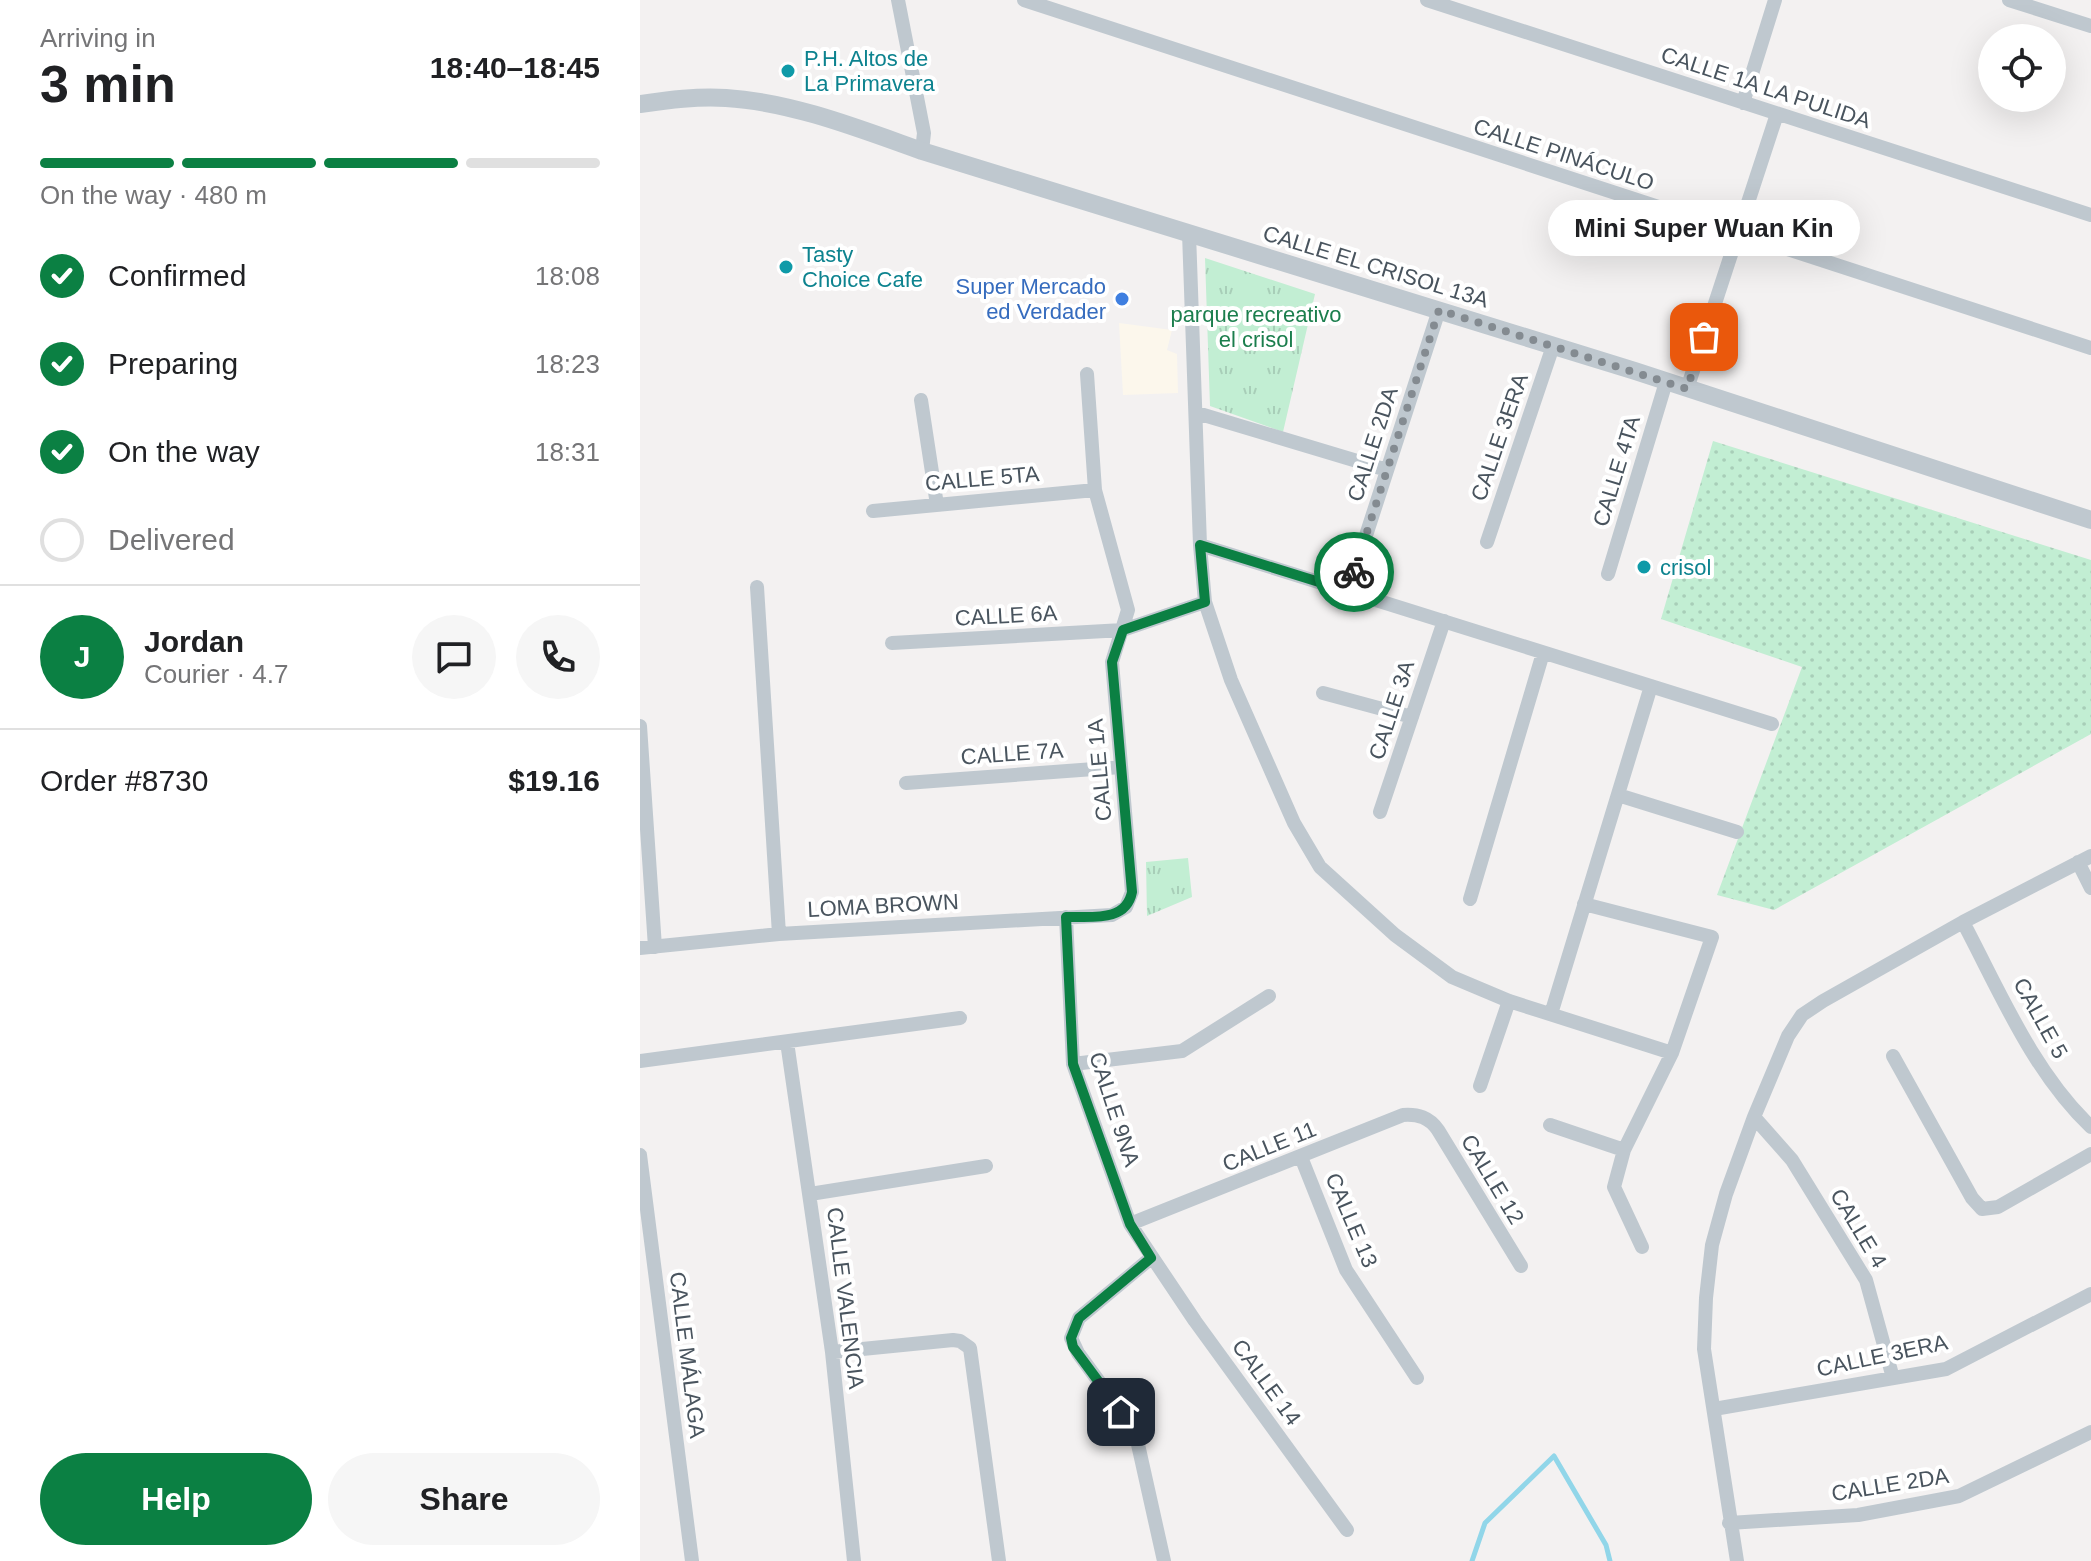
<!DOCTYPE html>
<meta charset="utf-8">
<style>
body{margin:0;font-family:Arial,sans-serif;background:#f6f6f6;color:#202124;height:100vh;display:flex;flex-direction:column;font-size:30px;white-space:nowrap}
*{box-sizing:border-box;margin:0}
p{font-size:26px;color:#757577}
.icon{flex:none;width:44px;height:44px;fill:none;stroke:currentColor;stroke-width:2;stroke-linecap:round;stroke-linejoin:round}
.map{position:relative;flex:1;overflow:hidden}
.drawer{display:flex;flex-direction:column;background:#fff;width:640px}
.drawer>*{flex:none}
.buttons{position:absolute;left:1338px;top:24px;display:grid;gap:16px}
.buttons a{display:grid;place-items:center;width:88px;height:88px;border-radius:50%;background:#fff;box-shadow:0 8px 32px #0002;font-size:40px}
.pin{position:absolute;display:grid;place-items:center;width:68px;height:68px;color:#fff;margin:-34px;border-radius:16px;box-shadow:0 4px 12px #0006}
.courier{position:absolute;display:grid;place-items:center;width:80px;height:80px;margin:-40px;border:6px solid #0b8043;border-radius:50%;background:#fff;color:#222;box-shadow:0 2px 10px #0007}
.bubble{position:absolute;height:56px;border-radius:28px;background:#fff;box-shadow:0 8px 32px #0002;font-size:26px;font-weight:600;line-height:56px;text-align:center}
.summary em{font-style:normal;font-weight:600}
.summary div{display:flex;flex-direction:column-reverse}
.summary{display:flex;align-items:center;justify-content:space-between;height:136px;padding:0 40px}
h1{font-size:52px;font-weight:600;line-height:60px}
.bar{display:grid;grid-template-columns:repeat(4,1fr);gap:12px 8px;align-content:center;height:96px;padding:0 40px}
.bar i{height:10px;border-radius:6px;background:#e0e0e0}
.bar .active{background:#0b8043}
.bar p{grid-column:span 4}
.line{display:flex;align-items:center;gap:20px;padding:0 40px;border-top:2px solid #e0e0e0}
.line div{flex:1}
.round{display:grid;place-items:center;flex:none;width:84px;height:84px;border-radius:42px;background:#f6f6f6}
ol{padding:0 40px;list-style:none}
li{display:flex;align-items:center;gap:24px;height:88px}
li p{margin-inline-start:auto}
li .icon{padding:8px;border-radius:50%;background:#0b8043;color:#fff;stroke-width:4}
li:last-child{color:#757577}
li i{width:44px;height:44px;border:4px solid #e0e0e0;border-radius:50%}
.button{display:flex;gap:16px;margin-top:auto;padding:16px 40px}
.button a{flex:1;height:92px;border-radius:48px;background:#0b8043;color:#fff;font-size:32px;font-weight:600;line-height:92px;text-align:center}
.button a+a{background:#f6f6f6;color:#202124}
main{display:flex;flex:1;min-height:0}
.map>svg:first-child{display:block}
</style>
<main>
<section class="drawer">
<div class="summary"><div><h1>3 min</h1><p>Arriving in</p></div><em>18:40–18:45</em></div>
<div class="bar"><i class="active"></i><i class="active"></i><i class="active"></i><i></i><p>On the way · 480 m</p></div>
<ol>
<li><svg class="icon" aria-label="check" viewBox="0 0 24 24"><path d="M5 12l5 5 9-10"/></svg>Confirmed<p>18:08</p></li>
<li><svg class="icon" aria-label="check" viewBox="0 0 24 24"><path d="M5 12l5 5 9-10"/></svg>Preparing<p>18:23</p></li>
<li><svg class="icon" aria-label="check" viewBox="0 0 24 24"><path d="M5 12l5 5 9-10"/></svg>On the way<p>18:31</p></li>
<li><i></i>Delivered</li>
</ol>
<div class="line" style="height:144px"><b class="round" style="background:#0b8043;color:#fff">J</b><div><b>Jordan</b><p>Courier · 4.7</p></div><a class="round"><svg class="icon" aria-label="chat" viewBox="0 0 24 24"><path d="M4 5h16v11H9l-5 4z"/></svg></a><a class="round"><svg class="icon" aria-label="phone" viewBox="0 0 24 24"><path d="M5 4h4l2 5-3 2q2 4 5 5l2-3 5 2v4C11 20 4 13 5 4z"/></svg></a></div>
<div class="line" style="height:104px"><div>Order #8730</div><b>$19.16</b></div>
<div class="button"><a>Help</a><a>Share</a></div>
</section>
<div class="map">
<svg width="1451" height="1561" viewBox="0 0 1451 1561">
<defs>
<pattern id="grass-dots" width="8" height="8" patternUnits="userSpaceOnUse" patternTransform="scale(2)"><rect width="8" height="8" fill="#c2eed3"/><path d="M2 2h.1M6 6h.1" fill="none" stroke="#a8ceb8" stroke-width="1.8" stroke-linecap="round"/></pattern>
<pattern id="park-tufts" width="24" height="20" patternUnits="userSpaceOnUse" patternTransform="scale(2)"><rect width="24" height="20" fill="#c2eed3"/><path d="M3 7l-1-3M5 7V3M7 7l1-3M15 17l-1-3M17 17v-4M19 17l1-3" fill="none" stroke="#a8ceb8"/></pattern>
</defs>
<rect width="100%" height="100%" fill="#f3f1f1"/>
<path fill="#fcf7ec" d="M479 323 532 330 527 350 537 354 538 393 483 395Z"/>
<path fill="url(#grass-dots)" d="M1073 441 1451 560V734L1134 910 1077 895 1162 667 1021 619Z"/>
<path fill="url(#park-tufts)" d="M565 258 675 294 643 432 570 406Z
M548 858 552 897 507 916 506 862Z"/>
<g fill="none" stroke-linecap="round" stroke-linejoin="round">
<path stroke="#91d6e9" stroke-width="5" d="M832 1561 845 1523 914 1456 966 1545 970 1561"/>
<path stroke="#bfc8cf" stroke-width="14" d="M258 0 284 133 282 151
M384 0 1451 348
M787 0 1451 215
M1369 0 1451 26
M1103 103 1135 0
M549 233 560 545 565 602 591 680 654 823 680 867 755 935 812 977 869 1001 1032 1053
M1047 389 1137 114
M281 400 297 505
M557 413 747 470
M233 511 455 490
M847 542 913 346
M560 545 1132 724
M968 574 1026 382
M117 587 139 934
M708 591 799 310
M252 643 483 630 565 602
M683 693 772 717
M0 726 15 947
M266 783 481 767
M978 795 1097 832
M740 812 804 621
M1438 862 1451 888
M830 899 903 653
M944 904 1072 937 1032 1053 984 1150 974 1187 1002 1247
M426 917 433 1064 490 1224 555 1321 707 1530
M1323 922C1360 992 1393 1072 1451 1127
M0 948 139 934 472 915 486 907 492 892 472 662 488 610 455 490 447 374
M911 1014 1011 686
M147 1042 192 1352 214 1561
M1253 1056 1332 1198 1342 1209 1358 1207 1451 1154
M0 1061 320 1018
M433 1064 542 1051 629 996
M840 1086 869 1001
M1114 1117 1152 1160 1226 1280 1253 1378
M910 1125 984 1150
M0 1155 52 1561
M661 1157 706 1270 777 1378
M170 1194 346 1166
M490 1224 763 1115C778 1114 789 1117 798 1130L881 1266
M511 1258 439 1318 431 1338 438 1353 495 1431 524 1561
M192 1352 313 1340 320 1341 330 1348 359 1561
M1074 1409 1306 1369 1451 1294
M1089 1523 1218 1515 1319 1496 1451 1432
M1097 1561 1064 1349 1066 1298 1072 1245 1086 1194 1114 1117 1148 1036 1162 1015 1183 1001 1323 922 1451 856"/>
<path stroke="#bfc8cf" stroke-width="18" d="M0 104C28 100 58 96 86 98 152 102 220 129 282 151L995 371 1451 520"/>
</g>
<g fill="none" stroke-linecap="round" stroke-linejoin="round">
<path stroke="#848b91" stroke-width="8" stroke-dasharray="0 14.4" d="M714 572 799 310 1047 389 1064 337"/>
<path stroke="#0b8043" stroke-width="10" d="M481 1412 433 1347 431 1338 439 1318 511 1258 490 1224 433 1064 426 917C450 916 486 923 492 892L472 662 483 630 565 602 560 545 708 591 714 572"/>
</g>
<g fill="#0f9aa8" stroke="#fff" stroke-width="3">
<circle cx="148" cy="71" r="8"/>
<circle cx="146" cy="267" r="8"/>
<circle cx="1004" cy="567" r="8"/>
</g>
<circle fill="#3f7fe0" stroke="#fff" stroke-width="3" cx="482" cy="299" r="8"/>
<g text-anchor="middle" stroke-width="8" stroke-linejoin="round" paint-order="stroke">
<g font-size="22" fill="#0d838f" stroke="#fff" text-anchor="start">
<text x="164" y="66">P.H. Altos de<tspan x="164" dy="25">La Primavera</tspan></text>
<text x="162" y="262">Tasty<tspan x="162" dy="25">Choice Cafe</tspan></text>
<text x="1020" y="575">crisol</text>
</g>
<g font-size="22" fill="#49545e" stroke="#fff">
<text transform="translate(1126 87) rotate(18)" y="8">CALLE 1A LA PULIDA</text>
<text transform="translate(924 154) rotate(18)" y="8">CALLE PINÁCULO</text>
<text transform="translate(736 266) rotate(17)" y="8">CALLE EL CRISOL 13A</text>
<text transform="translate(859 437) rotate(-71)" y="8">CALLE 3ERA</text>
<text transform="translate(732 444) rotate(-72)" y="8">CALLE 2DA</text>
<text transform="translate(976 471) rotate(-73)" y="8">CALLE 4TA</text>
<text transform="translate(342 478) rotate(-5)" y="8">CALLE 5TA</text>
<text transform="translate(366 615) rotate(-3)" y="8">CALLE 6A</text>
<text transform="translate(751 710) rotate(-72)" y="8">CALLE 3A</text>
<text transform="translate(372 753) rotate(-4)" y="8">CALLE 7A</text>
<text transform="translate(459 770) rotate(-95)" y="8">CALLE 1A</text>
<text transform="translate(243 905) rotate(-3)" y="8">LOMA BROWN</text>
<text transform="translate(1401 1018) rotate(61)" y="8">CALLE 5</text>
<text transform="translate(475 1109) rotate(72)" y="8">CALLE 9NA</text>
<text transform="translate(629 1146) rotate(-22)" y="8">CALLE 11</text>
<text transform="translate(853 1179) rotate(59)" y="8">CALLE 12</text>
<text transform="translate(712 1220) rotate(67)" y="8">CALLE 13</text>
<text transform="translate(1219 1228) rotate(59)" y="8">CALLE 4</text>
<text transform="translate(206 1298) rotate(83)" y="8">CALLE VALENCIA</text>
<text transform="translate(48 1355) rotate(83)" y="8">CALLE MÁLAGA</text>
<text transform="translate(1242 1355) rotate(-12)" y="8">CALLE 3ERA</text>
<text transform="translate(627 1382) rotate(54)" y="8">CALLE 14</text>
<text transform="translate(1250 1484) rotate(-9)" y="8">CALLE 2DA</text>
</g>
<g font-size="22" fill="#366cbe" stroke="#fff" text-anchor="end">
<text x="466" y="294">Super Mercado<tspan x="466" dy="25">ed Verdader</tspan></text>
</g>
<g font-size="22" fill="#1b7e4d" stroke="#fff">
<text x="616" y="322">parque recreativo<tspan x="616" dy="25">el crisol</tspan></text>
</g>
</g>
</svg>
<div class="buttons">
<a><svg class="icon" aria-label="locate" viewBox="0 0 24 24"><circle cx="12" cy="12" r="6"/><path d="M12 2v4M12 18v4M2 12h4M18 12h4"/></svg></a>
</div>
<div class="pin" style="left:1064px;top:337px;background:#ea580c"><svg class="icon" aria-label="bag" viewBox="0 0 24 24"><path d="M5 8h14l-1 12H6zM9 8a3 3 0 0 1 6 0"/></svg></div>
<div class="pin" style="left:481px;top:1412px;background:#1f2937"><svg class="icon" aria-label="home" viewBox="0 0 24 24"><path d="M3 11l9-7 9 7M6 9v11h12V9"/></svg></div>
<div class="courier" style="left:714px;top:572px"><svg class="icon" aria-label="bike" viewBox="0 0 24 24"><circle cx="6" cy="16" r="4"/><circle cx="18" cy="16" r="4"/><path d="M6 16l4-8h5l3 8M10 8l3 8H6M13 5h3"/></svg></div>
<div class="bubble" style="left:908px;top:200px;width:312px">Mini Super Wuan Kin</div>
</div>
</main>
